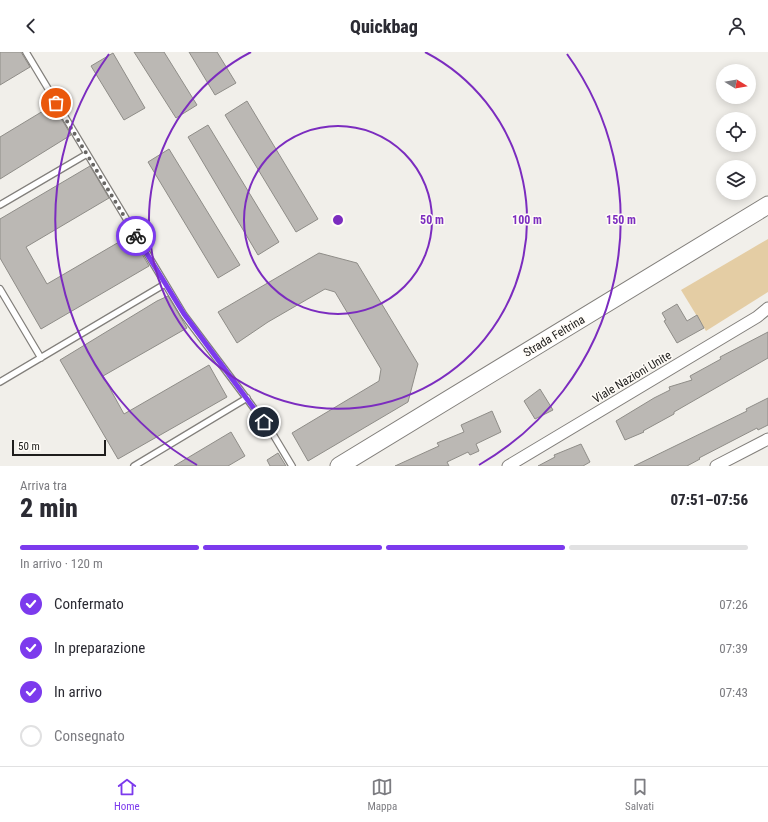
<!DOCTYPE html>
<html lang="it">
<meta charset="utf-8">
<style>
body{margin:0;font-family:"Roboto Condensed",sans-serif;background:#f2f2f3;color:#2b2b33;height:100vh;display:flex;flex-direction:column;font-size:15px;white-space:nowrap}
*{box-sizing:border-box;margin:0}
p{font-size:13px;color:#7c7c81}
.icon{flex:none;width:22px;height:22px;fill:none;stroke:currentColor;stroke-width:2;stroke-linecap:round;stroke-linejoin:round}
.map{position:relative;height:414px;overflow:hidden}
.panel{display:flex;flex-direction:column;background:#fff;flex:1}
.panel>*{flex:none}
.needle{width:26px;rotate:101deg}
.fabs{position:absolute;left:716px;top:12px;display:grid;gap:8px}
.fabs a{display:grid;place-items:center;width:40px;height:40px;border-radius:50%;background:#fff;box-shadow:0 2px 10px #0003;font-size:20px}
.scale{position:absolute;left:12px;bottom:10px;width:94px;box-sizing:border-box;padding-left:4px;border:2px solid #1e1d1c;border-top:0;font-size:11px;line-height:14px;white-space:nowrap;color:#1e1d1c;-webkit-text-stroke:3px #fffcf7;paint-order:stroke}
.pin{position:absolute;display:grid;place-items:center;width:34px;height:34px;color:#fff;margin:-17px;border:2px solid #fff;border-radius:50%;box-shadow:0 1px 4px #0007}
.courier{position:absolute;display:grid;place-items:center;width:40px;height:40px;margin:-20px;border:3px solid #7c3aed;border-radius:50%;background:#fff;color:#222;box-shadow:0 1px 5px #0007}
.headline em{font-style:normal;font-weight:800}
.headline div{display:flex;flex-direction:column-reverse}
.headline{display:flex;align-items:center;justify-content:space-between;height:68px;padding:0 20px}
h1{font-size:26px;font-weight:800;line-height:30px}
.bar{display:grid;grid-template-columns:repeat(4,1fr);gap:6px 4px;align-content:center;height:48px;padding:0 20px}
.bar i{height:5px;border-radius:3px;background:#e1e1e2}
.bar .selected{background:#7c3aed}
.bar p{grid-column:span 4}
ol{padding:0 20px;list-style:none}
li{display:flex;align-items:center;gap:12px;height:44px}
li p{margin-inline-start:auto}
li .icon{padding:4px;border-radius:50%;background:#7c3aed;color:#fff;stroke-width:4}
li:last-child{color:#7c7c81}
li i{width:22px;height:22px;border:2px solid #e1e1e2;border-radius:50%}
header{display:flex;justify-content:space-between;align-items:center;height:52px;padding:0 20px;background:#fff;font-size:18px;font-weight:800}
.tab-bar{display:flex;justify-content:space-around;align-items:center;height:56px;border-top:1px solid #e1e1e2;background:#fff;font-size:11px;color:#7c7c81}
.tab-bar a{display:grid;justify-items:center;gap:2px}
.tab-bar .selected{color:#7c3aed}
.map>svg:first-child{display:block}
</style>
<header><svg class="icon" aria-label="back" viewBox="0 0 24 24"><path d="M15 5l-7 7 7 7"/></svg>Quickbag<svg class="icon" aria-label="person" viewBox="0 0 24 24"><circle cx="12" cy="8" r="4"/><path d="M4 21q1-7 8-7t8 7"/></svg></header>
<div class="map">
<svg width="768" height="414" viewBox="0 0 768 414">
<rect width="100%" height="100%" fill="#f1efea"/>
<path fill="#e4cda4" d="M768 187V240L706 279 681 238Z"/>
<path fill="#bbb8b4" stroke="#8f8d88" d="M0 0H21L30 15 0 33Z
M134 0H164L197 53 176 66Z
M189 0H217L236 31 215 43Z
M113 1 145 56 124 68 91 14Z
M247 49 318 167 296 180 225 63Z
M53 53 71 83 0 127V85Z
M208 73 279 190 258 203 188 85Z
M169 97 240 213 218 226 148 110Z
M90 114 109 146 26 195 47 232 131 183 149 214 41 277 0 206V167Z
M319 201 357 211 418 312 408 350 308 409 292 381 379 329 381 317 335 240 325 237 268 270 237 291 218 260Z
M168 244 187 276 103 324 124 362 209 313 227 345 118 407 60 308 157 249Z
M677 252 687 269 697 263 704 276 677 291 664 269 666 268 662 261Z
M768 280V306L674 360V362L643 379 644 380 625 388 616 369 654 346 670 338 669 335 692 328 690 324 721 307 720 305Z
M540 337 553 358 535 367 524 349Z
M768 346V373L758 378 757 376 699 406 700 407 687 414H634L747 359 746 357Z
M492 359 501 380 476 392 479 399 470 403 468 400 447 410 449 414H395L439 394 437 391 464 380 461 373Z
M231 380 245 404 228 414H174Z
M581 392 590 410 583 414H538L555 405 554 403Z
M278 401 286 414H270L267 408Z"/>
<g fill="none" stroke-linecap="round" stroke-linejoin="round">
<defs>
<path id="lane" d="M26 0 184 263 271 379 292 414
M0 153 87 102
M0 237 41 306
M0 330 165 232
M134 414 247 346"/>
<path id="street" d="M508 414 757 265 768 256
M716 414 768 387"/>
<path id="primary" d="M339 414 768 153"/>
</defs>
<use href="#lane" stroke="#827f7b" stroke-width="8"/>
<use href="#street" stroke="#827f7b" stroke-width="13"/>
<use href="#primary" stroke="#827f7b" stroke-width="19"/>
<use href="#lane" stroke="#fff" stroke-width="5.5"/>
<use href="#street" stroke="#fff" stroke-width="11"/>
<use href="#primary" stroke="#fff" stroke-width="17"/>
</g>
<g fill="none" stroke-linecap="round" stroke-linejoin="round">
<path stroke="#686664" stroke-width="4" stroke-dasharray="0 7.2" d="M56 51 136 184"/>
<path stroke="#7c3aed" stroke-width="5" d="M136 184 184 262 264 370"/>
</g>
<g fill="none" stroke="#7b2cbf" stroke-width="2">
<circle cx="338" cy="168" r="94"/>
<path d="M425 0A189 189 0 1 1 251 0"/>
<path d="M197 413A283 283 0 0 1 109 2M567 2A283 283 0 0 1 479 413"/>
</g>
<g text-anchor="middle" stroke-width="3" stroke-linejoin="round" paint-order="stroke">
<g font-size="12" fill="#1e1d1c" stroke="#fffcf7">
<text transform="translate(554 284) rotate(-31)" y="4">Strada Feltrina</text>
<text transform="translate(632 325) rotate(-31)" y="4">Viale Nazioni Unite</text>
</g>
</g>
<circle cx="338" cy="168" r="6" fill="#7b2cbf" stroke="#fffcf7" stroke-width="2"/>
<g font-size="12" text-anchor="middle" font-weight="bold" fill="#7b2cbf" stroke="#fffcf7" stroke-width="3" stroke-linejoin="round" paint-order="stroke">
<text x="432" y="172">50 m</text>
<text x="527" y="172">100 m</text>
<text x="621" y="172">150 m</text>
</g>
</svg>
<div class="fabs">
<a><svg class="needle" viewBox="-14 -14 28 28"><path d="M0-13l5 13h-10z" fill="#e53935"/><path d="M0 13l5-13h-10z" fill="#7c7c81"/></svg></a>
<a><svg class="icon" aria-label="locate" viewBox="0 0 24 24"><circle cx="12" cy="12" r="6"/><path d="M12 2v4M12 18v4M2 12h4M18 12h4"/></svg></a>
<a><svg class="icon" aria-label="layers" viewBox="0 0 24 24"><path d="M12 4l9 5-9 5-9-5zM3 14l9 5 9-5"/></svg></a>
</div>
<div class="scale">50 m</div>
<div class="pin" style="left:56px;top:51px;background:#ea580c"><svg class="icon" aria-label="bag" viewBox="0 0 24 24"><path d="M5 8h14l-1 12H6zM9 8a3 3 0 0 1 6 0"/></svg></div>
<div class="pin" style="left:264px;top:370px;background:#1f2937"><svg class="icon" aria-label="home" viewBox="0 0 24 24"><path d="M3 11l9-7 9 7M6 9v11h12V9"/></svg></div>
<div class="courier" style="left:136px;top:184px"><svg class="icon" aria-label="bike" viewBox="0 0 24 24"><circle cx="6" cy="16" r="4"/><circle cx="18" cy="16" r="4"/><path d="M6 16l4-8h5l3 8M10 8l3 8H6M13 5h3"/></svg></div>
</div>
<section class="panel">
<div class="headline"><div><h1>2 min</h1><p>Arriva tra</p></div><em>07:51–07:56</em></div>
<div class="bar"><i class="selected"></i><i class="selected"></i><i class="selected"></i><i></i><p>In arrivo · 120 m</p></div>
<ol>
<li><svg class="icon" aria-label="check" viewBox="0 0 24 24"><path d="M5 12l5 5 9-10"/></svg>Confermato<p>07:26</p></li>
<li><svg class="icon" aria-label="check" viewBox="0 0 24 24"><path d="M5 12l5 5 9-10"/></svg>In preparazione<p>07:39</p></li>
<li><svg class="icon" aria-label="check" viewBox="0 0 24 24"><path d="M5 12l5 5 9-10"/></svg>In arrivo<p>07:43</p></li>
<li><i></i>Consegnato</li>
</ol>
</section>
<nav class="tab-bar">
<a class="selected"><svg class="icon" aria-label="home" viewBox="0 0 24 24"><path d="M3 11l9-7 9 7M6 9v11h12V9"/></svg>Home</a>
<a><svg class="icon" aria-label="map" viewBox="0 0 24 24"><path d="M3 6l6-2 6 2 6-2v14l-6 2-6-2-6 2zM9 4v14M15 6v14"/></svg>Mappa</a>
<a><svg class="icon" aria-label="saved" viewBox="0 0 24 24"><path d="M7 4h10v16l-5-4-5 4z"/></svg>Salvati</a>
</nav>
